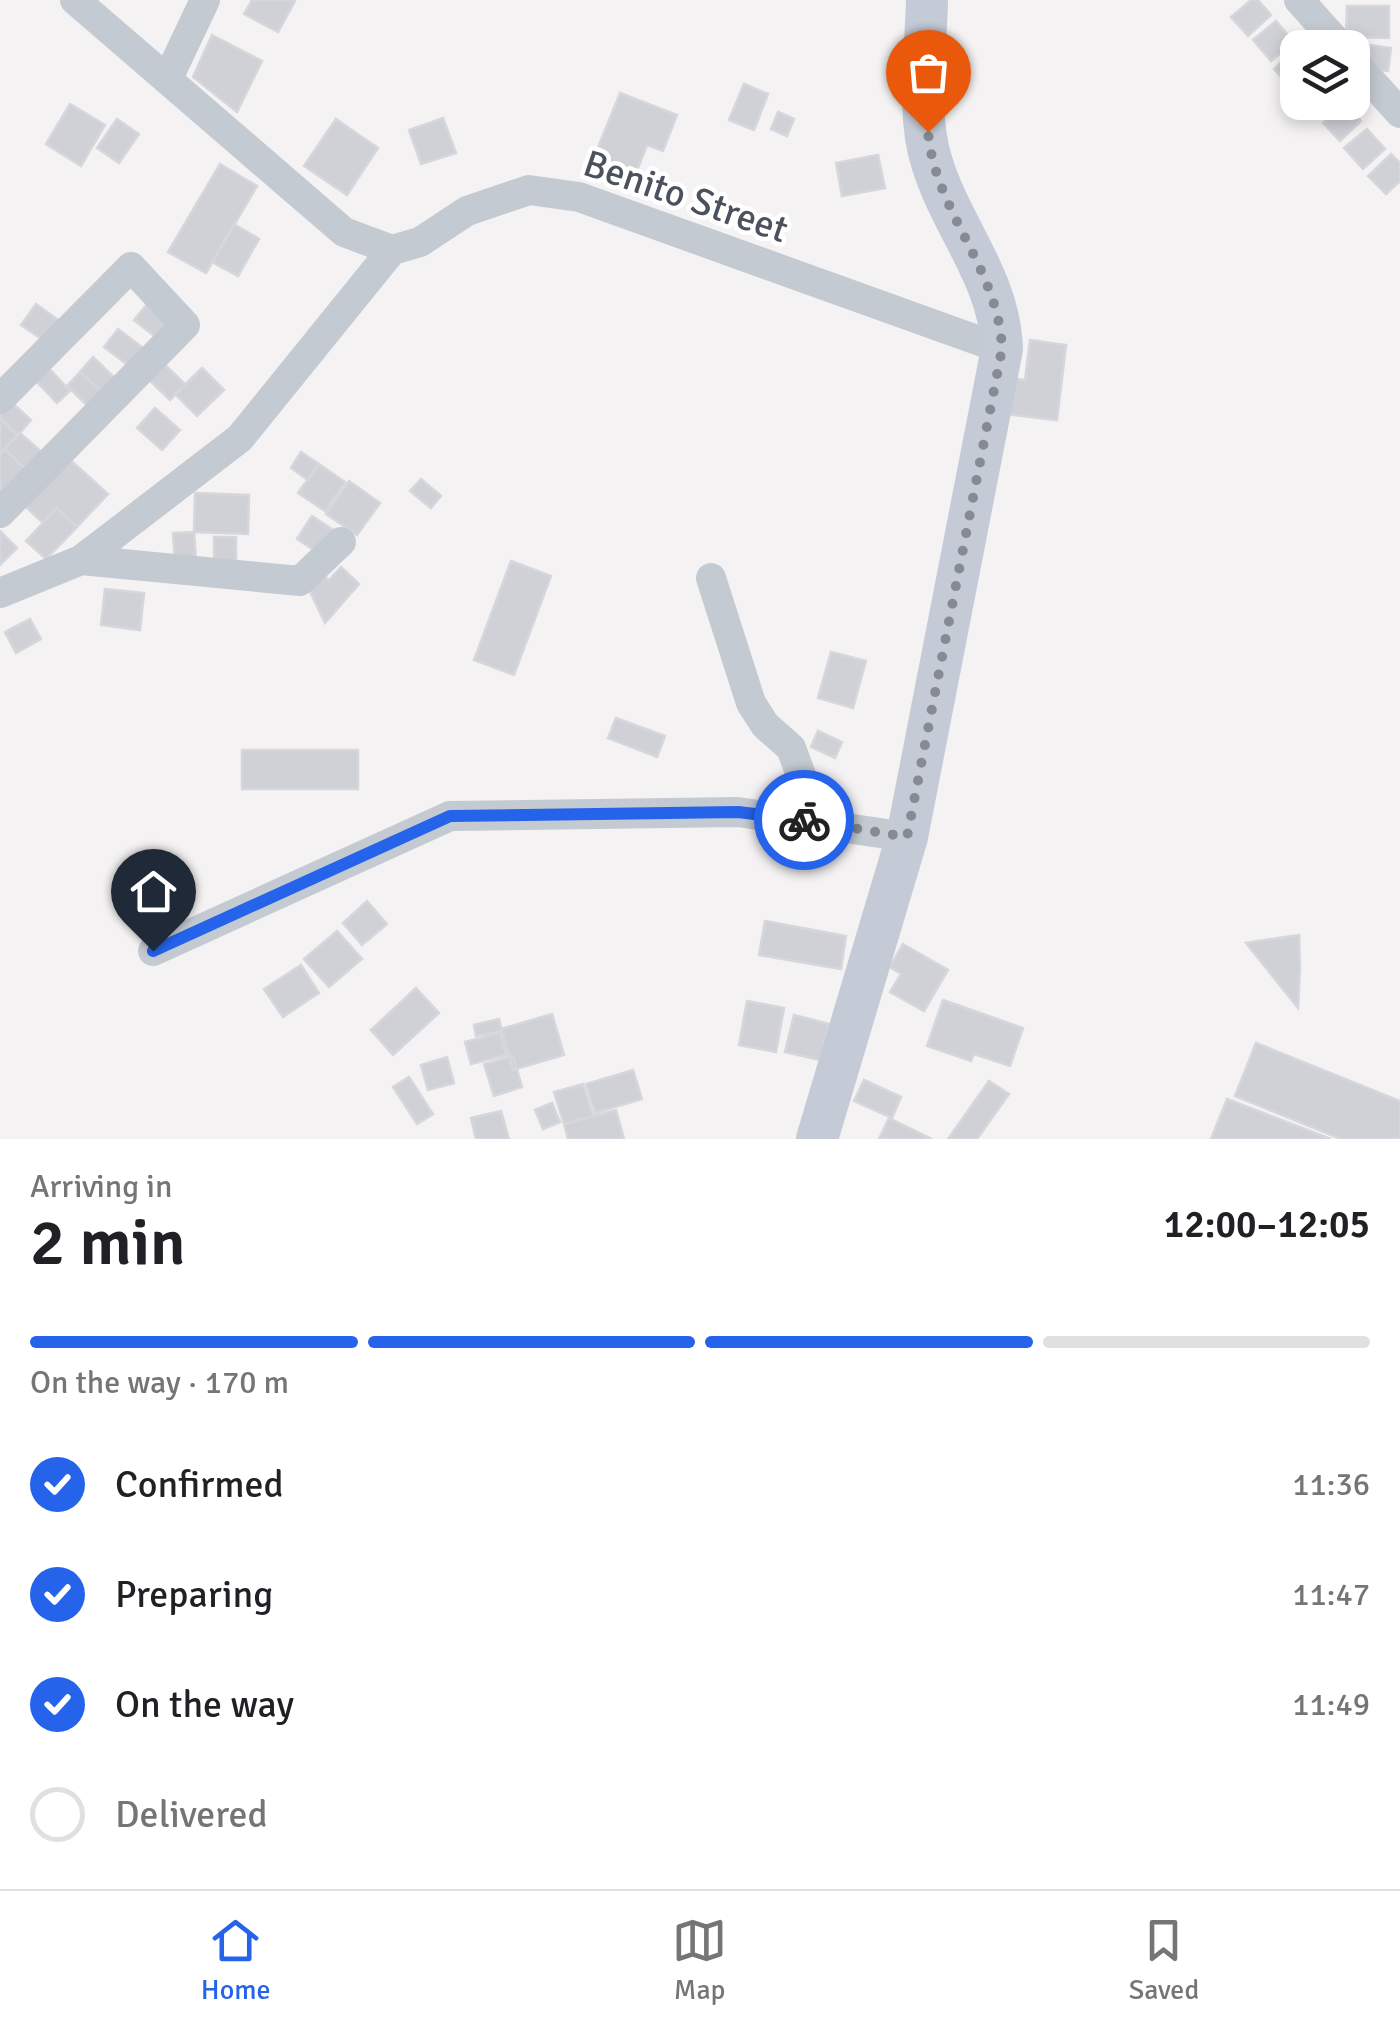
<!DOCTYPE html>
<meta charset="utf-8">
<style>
body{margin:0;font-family:Signika,sans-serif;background:#f6f6f6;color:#202124;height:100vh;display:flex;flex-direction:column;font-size:38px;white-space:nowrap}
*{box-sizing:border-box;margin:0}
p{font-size:32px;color:#757577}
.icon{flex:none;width:55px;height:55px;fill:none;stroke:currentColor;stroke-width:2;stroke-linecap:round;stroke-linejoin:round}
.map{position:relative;height:1139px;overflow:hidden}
.details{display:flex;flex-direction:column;background:#fff;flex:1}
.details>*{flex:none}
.controls{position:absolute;left:1280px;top:30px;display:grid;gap:20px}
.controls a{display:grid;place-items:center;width:90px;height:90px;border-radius:20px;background:#fff;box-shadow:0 5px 15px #0003;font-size:50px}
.pin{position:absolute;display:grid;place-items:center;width:85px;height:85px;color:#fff;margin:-102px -42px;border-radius:50% 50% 50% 0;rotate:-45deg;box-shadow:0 0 10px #0007}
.pin .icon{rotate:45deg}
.courier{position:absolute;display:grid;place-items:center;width:100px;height:100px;margin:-50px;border:8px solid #2563eb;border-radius:50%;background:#fff;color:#222;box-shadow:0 2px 12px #0007}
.summary em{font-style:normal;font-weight:600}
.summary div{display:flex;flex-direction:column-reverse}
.summary{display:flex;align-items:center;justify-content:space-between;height:170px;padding:0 30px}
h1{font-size:65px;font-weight:600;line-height:75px}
.bar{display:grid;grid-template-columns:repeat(4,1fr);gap:15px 10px;align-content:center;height:120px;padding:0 30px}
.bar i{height:12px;border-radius:8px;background:#e0e0e0}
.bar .on{background:#2563eb}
.bar p{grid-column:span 4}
ol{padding:0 30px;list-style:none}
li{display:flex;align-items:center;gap:30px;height:110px}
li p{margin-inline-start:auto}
li .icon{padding:10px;border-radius:50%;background:#2563eb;color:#fff;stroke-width:4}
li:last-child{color:#757577}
li i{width:55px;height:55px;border:5px solid #e0e0e0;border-radius:50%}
.dock{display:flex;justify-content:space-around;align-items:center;height:140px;border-top:2px solid #e0e0e0;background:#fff;font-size:28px;color:#757577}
.dock a{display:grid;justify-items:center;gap:5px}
.dock .on{color:#2563eb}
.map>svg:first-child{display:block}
</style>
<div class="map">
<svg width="1400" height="1139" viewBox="0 0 1400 1139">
<rect width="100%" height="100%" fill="#f4f2f2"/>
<path fill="#cfd1d6" stroke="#d6d7dc" stroke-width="2.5" d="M252 0H293L295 1 278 32 244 14Z
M1251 0H1258L1271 15 1248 36 1231 17Z
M1347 6H1389V38L1346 37Z
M1276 21 1294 42 1271 61 1253 40Z
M212 35 262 61 237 112 193 77Z
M1369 45 1391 48 1388 71 1366 69Z
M1297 47 1298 84 1292 89 1274 69Z
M744 84 768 94 754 130 729 120Z
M620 93 677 115 663 151 647 145 633 181 591 165Z
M1344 103 1361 121 1340 141 1323 123Z
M70 104 105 125 81 166 46 144Z
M778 112 794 119 787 136 771 129Z
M443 118 456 153 421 164 409 130Z
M117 119 139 134 119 163 97 148Z
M336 119 378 148 347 195 304 166Z
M1367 129 1385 149 1363 169 1344 148Z
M1391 154 1400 163V181L1386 194 1368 176Z
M878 155 885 188 842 196 836 163Z
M220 164 257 186 206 273 168 252Z
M234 224 259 239 238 276 212 262Z
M149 302 173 321 158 339 134 320Z
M36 304 61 322 46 342 21 325Z
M118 329 147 351 133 369 104 347Z
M1030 340 1066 345 1057 420 1004 414 1008 378 1025 380Z
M93 357 120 383 108 397 80 372Z
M163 363 185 384 170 400 148 379Z
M46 365 70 391 57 403 33 378Z
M202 368 224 390 197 416 175 394Z
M80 372 108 397 93 411 67 386Z
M8 399 31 420 18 435 0 418V408Z
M155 408 180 430 162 450 137 428Z
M0 418 18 435 0 453Z
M20 433 44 454 27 471 5 449Z
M5 449 27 471 0 494V454Z
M301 452 319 464 308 480 291 468Z
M67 457 108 494 77 527 57 508 43 523 23 504Z
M319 464 345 482 325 511 298 493Z
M421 479 441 496 431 508 410 491Z
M349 481 380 503 357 535 326 514Z
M195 493 249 495 248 534 194 532Z
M57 508 77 527 46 559 26 541Z
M312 516 335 531 320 554 297 539Z
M0 531 17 548 0 565Z
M194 532 196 561 175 563 173 533Z
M214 537H236V564L214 563Z
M511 561 551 576 514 675 474 660Z
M341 567 359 584 325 623 305 581 316 569 329 580Z
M105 589 144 593 140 630 101 625Z
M30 619 41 639 16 653 5 632Z
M831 652 866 661 853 708 818 698Z
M616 718 665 736 657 757 608 738Z
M818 731 842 742 835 758 811 747Z
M242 750H358V789H242Z
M367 901 387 924 362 945 343 923Z
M765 921 846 936 841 969 759 955Z
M337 931 362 959 329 987 304 959Z
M1299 935 1300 968 1298 1008 1246 943Z
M903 944 948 970 924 1011 890 992 901 974 890 967Z
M301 965 319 993 283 1017 264 989Z
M416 988 439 1013 393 1055 371 1030Z
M943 1000 1023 1028 1010 1066 974 1054 971 1061 927 1046Z
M747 1001 784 1008 776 1052 739 1045Z
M552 1014 564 1055 513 1070 501 1029Z
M794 1015 829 1024 820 1060 785 1052Z
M499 1019 502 1031 476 1036 474 1025Z
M500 1033 506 1055 471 1064 465 1042Z
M1256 1043 1400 1101V1139H1341L1235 1096Z
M513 1056 522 1087 494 1096 484 1064Z
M447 1057 454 1083 428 1090 421 1065Z
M633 1070 642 1099 595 1113 586 1084Z
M409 1077 433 1114 417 1124 393 1087Z
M864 1080 901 1097 892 1118 854 1101Z
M989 1081 1009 1094 977 1139H948Z
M583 1084 593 1116 564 1124 554 1092Z
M1227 1099 1331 1139H1211Z
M552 1103 560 1122 543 1129 535 1110Z
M616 1110 624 1139H568L564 1124Z
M501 1111 509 1139H476L471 1118Z
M889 1118 932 1139H879Z"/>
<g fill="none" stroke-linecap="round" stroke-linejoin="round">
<path stroke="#c4cad2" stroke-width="30" d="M75 0 344 232 392 250 420 242 467 211 529 190 579 197 1002 349
M1299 0 1342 48
M1352 60 1400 113
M169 76 205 0
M0 399 131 267 185 325 0 513
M81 560 300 581 341 542
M711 578 751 703 765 725 791 748 818 821
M0 593 81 560 240 438 392 250
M153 951 450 816 738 812 907 837"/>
<path stroke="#c5cbd6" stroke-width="42" d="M817 1139 907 837 1002 349C1000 279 952 228 932 163 916 114 926 51 927 0"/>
</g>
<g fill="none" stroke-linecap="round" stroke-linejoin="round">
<path stroke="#868a92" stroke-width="10" stroke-dasharray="0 18" d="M804 820 907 837 1002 349C999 269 935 212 928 132"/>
<path stroke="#2563eb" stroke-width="12" d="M153 951 450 816 738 812 804 820"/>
</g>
<g text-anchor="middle" stroke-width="9" stroke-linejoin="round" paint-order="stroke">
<g font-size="38" fill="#4b525e" stroke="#fff">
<text transform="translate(686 196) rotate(19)" y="13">Benito Street</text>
</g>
</g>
</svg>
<div class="controls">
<a><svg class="icon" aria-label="layers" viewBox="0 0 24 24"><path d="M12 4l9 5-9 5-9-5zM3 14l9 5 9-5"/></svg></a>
</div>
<div class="pin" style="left:928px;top:132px;background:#ea580c"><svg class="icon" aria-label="bag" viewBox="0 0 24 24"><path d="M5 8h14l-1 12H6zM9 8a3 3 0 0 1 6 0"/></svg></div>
<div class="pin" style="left:153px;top:951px;background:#1f2937"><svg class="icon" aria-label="home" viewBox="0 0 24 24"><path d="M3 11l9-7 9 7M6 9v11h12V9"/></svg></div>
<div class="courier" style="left:804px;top:820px"><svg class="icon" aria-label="bike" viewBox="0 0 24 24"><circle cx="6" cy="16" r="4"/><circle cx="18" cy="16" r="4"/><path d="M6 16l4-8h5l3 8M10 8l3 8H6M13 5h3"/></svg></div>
</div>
<section class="details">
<div class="summary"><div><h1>2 min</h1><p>Arriving in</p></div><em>12:00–12:05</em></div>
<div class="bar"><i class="on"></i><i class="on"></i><i class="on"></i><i></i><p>On the way · 170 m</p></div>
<ol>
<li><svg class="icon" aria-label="check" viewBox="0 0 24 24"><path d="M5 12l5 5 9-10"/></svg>Confirmed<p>11:36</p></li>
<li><svg class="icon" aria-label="check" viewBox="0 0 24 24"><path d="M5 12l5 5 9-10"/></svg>Preparing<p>11:47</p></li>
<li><svg class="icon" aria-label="check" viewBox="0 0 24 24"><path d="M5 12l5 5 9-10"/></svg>On the way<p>11:49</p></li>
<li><i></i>Delivered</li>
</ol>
</section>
<nav class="dock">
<a class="on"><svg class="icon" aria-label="home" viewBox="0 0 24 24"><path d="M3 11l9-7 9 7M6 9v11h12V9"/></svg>Home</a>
<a><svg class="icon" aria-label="map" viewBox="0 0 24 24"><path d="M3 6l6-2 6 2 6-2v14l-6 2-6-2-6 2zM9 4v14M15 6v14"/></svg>Map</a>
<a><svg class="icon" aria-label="saved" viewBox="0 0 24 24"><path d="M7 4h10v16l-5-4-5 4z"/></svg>Saved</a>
</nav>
